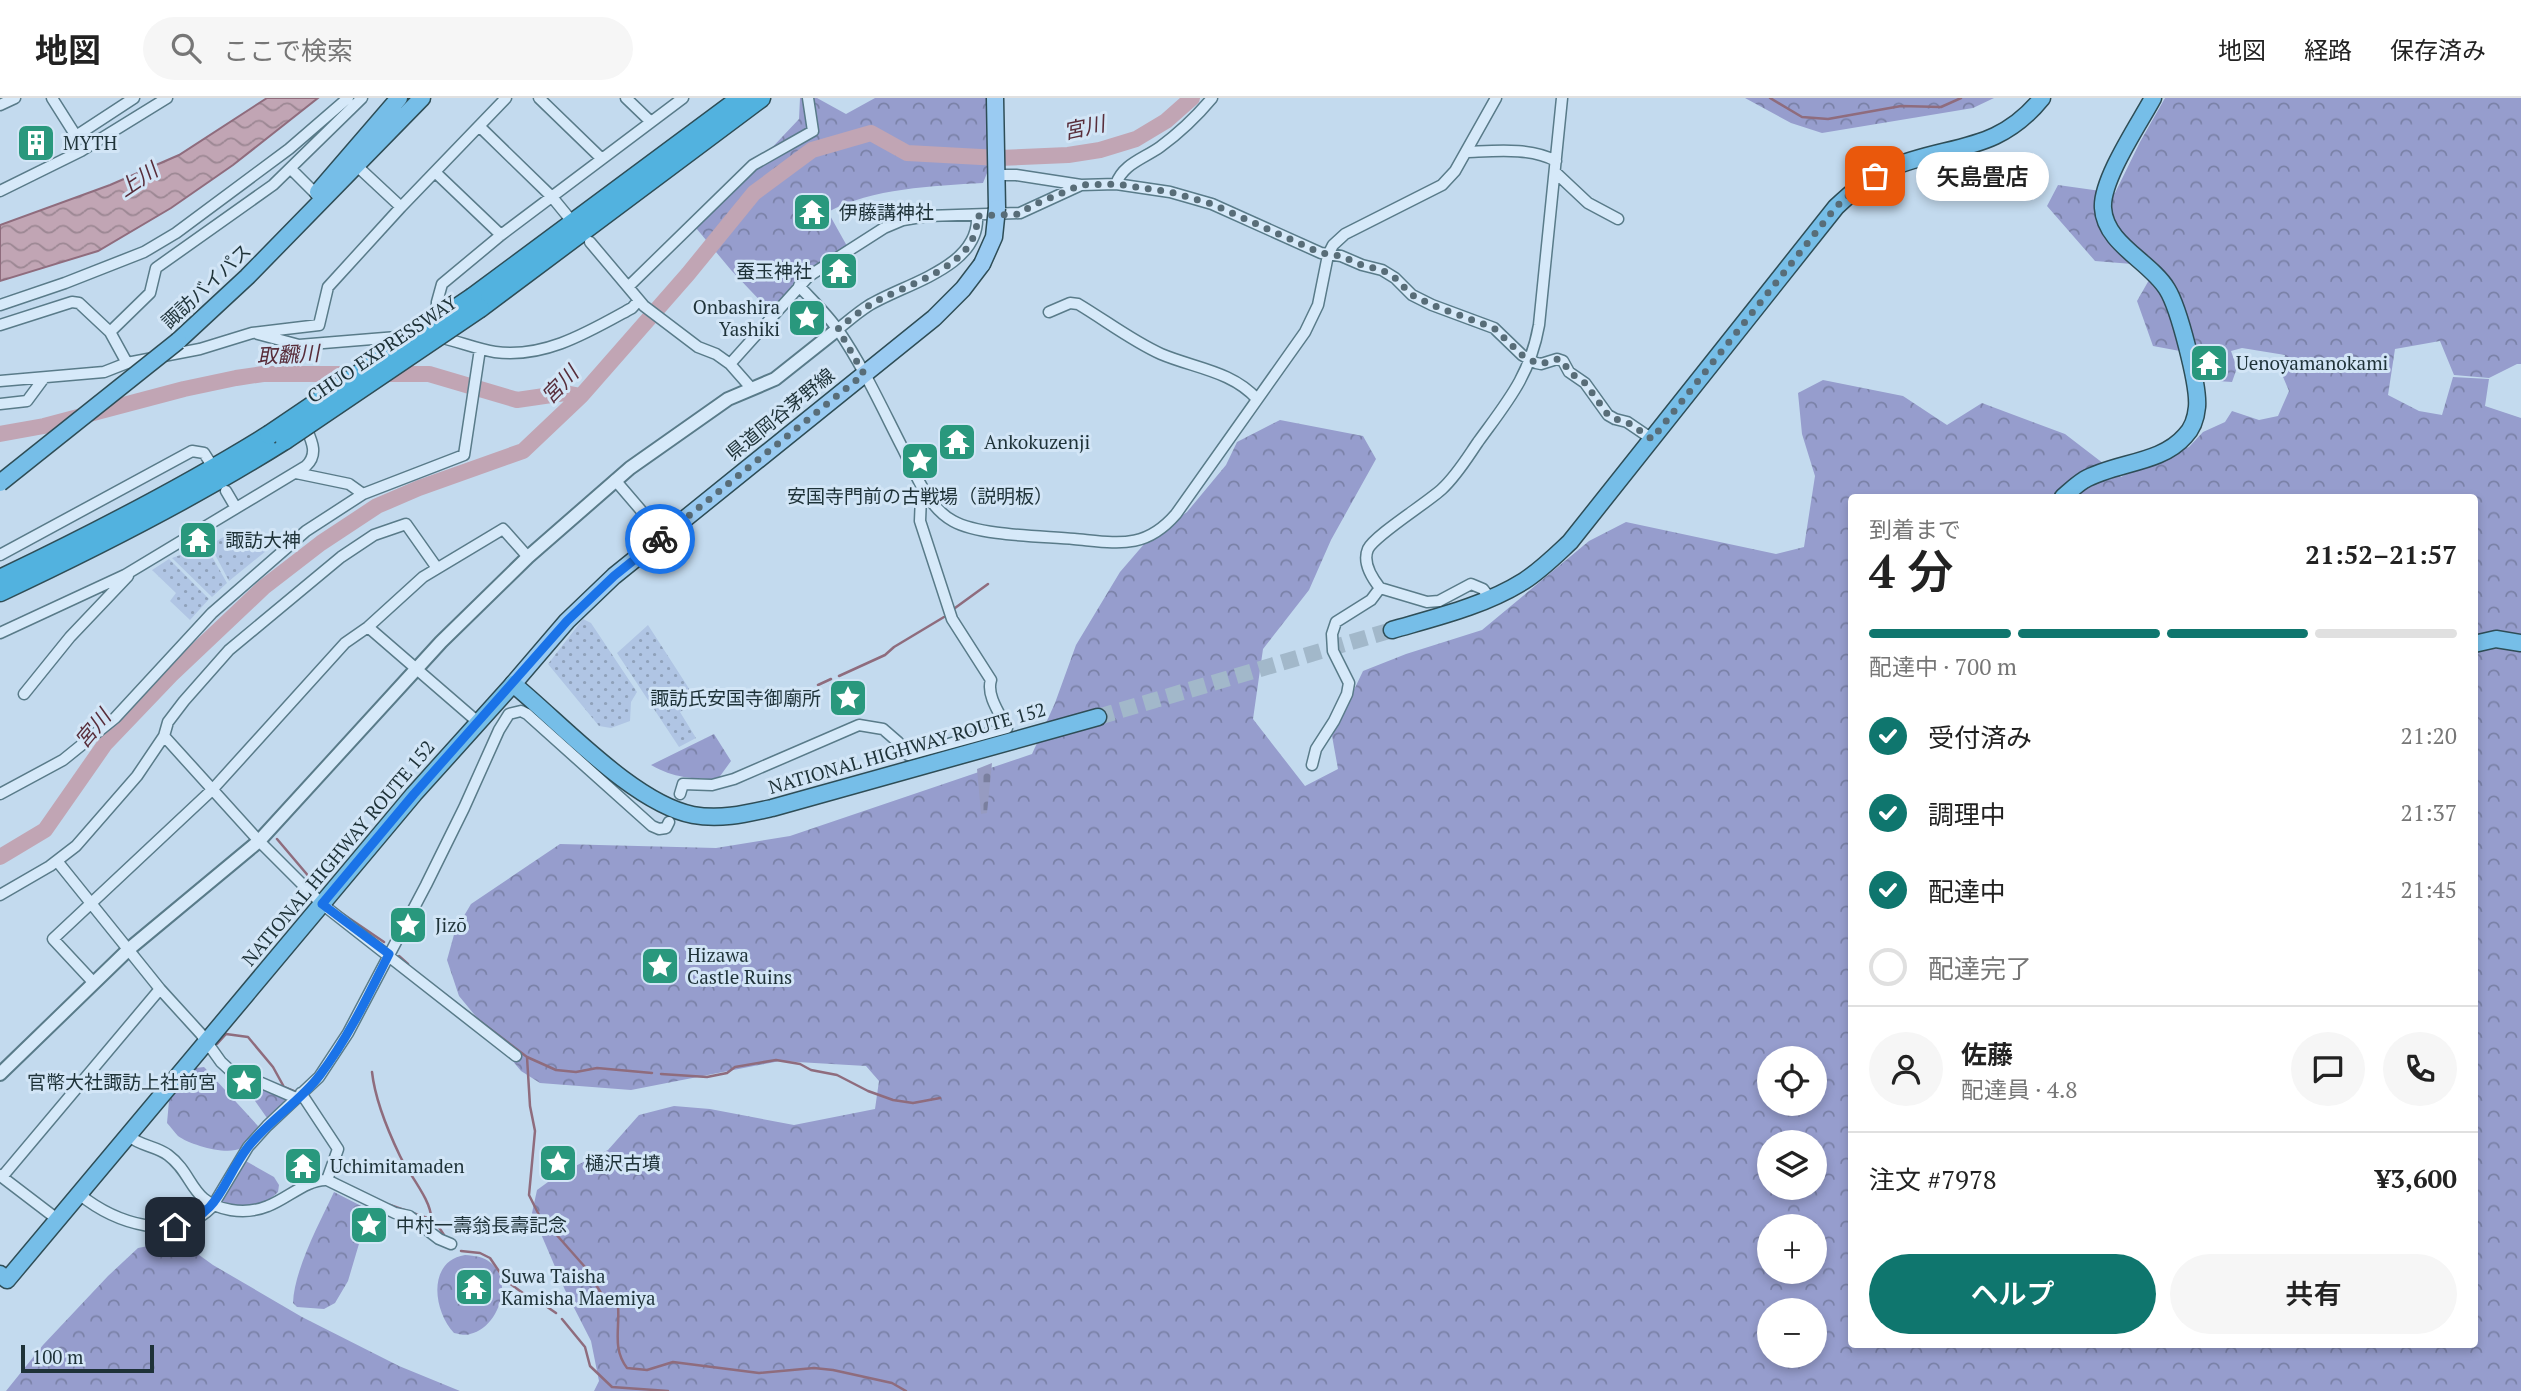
<!DOCTYPE html>
<html lang="ja">
<meta charset="utf-8">
<style>
body{margin:0;font-family:"PT Serif","Noto Sans JP",serif;background:#f6f6f6;color:#222;height:100vh;display:flex;flex-direction:column;font-size:26px;white-space:nowrap}
*{box-sizing:border-box;margin:0}
p{font-size:23px;color:#767676}
.icon{flex:none;width:38px;height:38px;fill:none;stroke:currentColor;stroke-width:2;stroke-linecap:round;stroke-linejoin:round}
.map{position:relative;flex:1;overflow:hidden}
.side{position:absolute;left:1848px;top:396px;width:630px;height:854px;display:flex;flex-direction:column;background:#fff;border-radius:7px;box-shadow:0 4px 10px #0003}
.side>*{flex:none}
.fabs{position:absolute;left:1757px;top:948px;display:grid;gap:14px}
.fabs a{display:grid;place-items:center;width:70px;height:70px;border-radius:50%;background:#fff;box-shadow:0 4px 10px #0003;font-size:35px}
.scale{position:absolute;left:21px;bottom:18px;width:133px;box-sizing:border-box;padding-left:7px;border:4px solid #1e3238;border-top:0;font-size:19px;line-height:24px;white-space:nowrap;color:#1e3238;-webkit-text-stroke:5px #d2e5f6;paint-order:stroke}
.pin{position:absolute;display:grid;place-items:center;width:60px;height:60px;color:#fff;margin:-30px;border-radius:14px;box-shadow:0 4px 10px #0006}
.courier{position:absolute;display:grid;place-items:center;width:70px;height:70px;margin:-35px;border:5px solid #1a73e8;border-radius:50%;background:#fff;color:#222;box-shadow:0 2px 9px #0007}
.bubble{position:absolute;height:49px;border-radius:24px;background:#fff;box-shadow:0 4px 10px #0003;font-size:23px;font-weight:600;line-height:49px;text-align:center}
.headline em{font-style:normal;font-weight:600}
.headline div{display:flex;flex-direction:column-reverse}
.headline{display:flex;align-items:center;justify-content:space-between;height:119px;padding:0 21px}
h1{font-size:46px;font-weight:600;line-height:52px}
.bar{display:grid;grid-template-columns:repeat(4,1fr);gap:10px 7px;align-content:center;height:84px;padding:0 21px}
.bar i{height:9px;border-radius:5px;background:#e0e0e0}
.bar .selected{background:#0f766e}
.bar p{grid-column:span 4}
.line{display:flex;align-items:center;gap:18px;padding:0 21px;border-top:2px solid #e0e0e0}
.line div{flex:1}
.round{display:grid;place-items:center;flex:none;width:74px;height:74px;border-radius:37px;background:#f6f6f6}
ol{padding:0 21px;list-style:none}
li{display:flex;align-items:center;gap:21px;height:77px}
li p{margin-inline-start:auto}
li .icon{padding:7px;border-radius:50%;background:#0f766e;color:#fff;stroke-width:4}
li:last-child{color:#767676}
li i{width:38px;height:38px;border:4px solid #e0e0e0;border-radius:50%}
.cta{display:flex;gap:14px;margin-top:auto;padding:14px 21px}
.cta a{flex:1;height:80px;border-radius:42px;background:#0f766e;color:#fff;font-size:28px;font-weight:600;line-height:80px;text-align:center}
.cta a+a{background:#f6f6f6;color:#222}
header{display:flex;align-items:center;gap:42px;box-sizing:border-box;height:98px;padding:0 35px;background:#fff;border-bottom:2px solid #e0e0e0}
header strong{font-size:33px}
nav{display:flex;gap:38px;margin-inline-start:auto;font-size:24px}
.search{width:490px;height:63px;background:#f6f6f6;display:flex;align-items:center;gap:18px;box-sizing:border-box;padding:0 24px;border-radius:38px;color:#767676;font-size:26px}
.map>svg:first-child{display:block}
</style>
<header>
<strong>地図</strong>
<div class="search"><svg class="icon" aria-label="search" viewBox="0 0 24 24"><circle cx="10" cy="10" r="6"/><path d="M15 15l6 6"/></svg>ここで検索</div>
<nav><a>地図</a><a>経路</a><a>保存済み</a></nav>
</header>
<div class="map">
<svg width="2521" height="1293" viewBox="0 0 2521 1293">
<defs>
<pattern id="farmland-dots" width="8" height="8" patternUnits="userSpaceOnUse" patternTransform="scale(1.75)"><rect width="8" height="8" fill="#b0c5e4"/><path d="M2 2h.1M6 6h.1" fill="none" stroke="#8fa1ba" stroke-width="1.8" stroke-linecap="round"/></pattern>
<pattern id="forest-crowns" width="20" height="18" patternUnits="userSpaceOnUse" patternTransform="scale(1.75)"><rect width="20" height="18" fill="#969dcd"/><path d="M2 6a3 3 0 1 1 6 0M12 15a3 3 0 1 1 6 0" fill="none" stroke="#7a81a7"/></pattern>
<pattern id="cemetery-stones" width="16" height="16" patternUnits="userSpaceOnUse" patternTransform="scale(1.75)"><rect width="16" height="16" fill="#969bc1"/><path d="M2 7V4a2 2 0 0 1 4 0v3zM10 15v-3a2 2 0 0 1 4 0v3z" fill="#7a7f9e"/></pattern>
<pattern id="water-waves" width="16" height="10" patternUnits="userSpaceOnUse" patternTransform="scale(1.75)"><rect width="16" height="10" fill="#c1a5b4"/><path d="M0 5q4-4 8 0t8 0" fill="none" stroke="#9c8793"/></pattern>
</defs>
<rect width="100%" height="100%" fill="#c3daee"/>
<path fill="url(#farmland-dots)" d="M237 431 248 434 266 453 229 483 210 447Z
M206 448 227 485 212 499 172 460Z
M169 461 209 501 190 522 170 503 176 495 152 472Z
M583 521 591 525 637 594 631 604 630 623 611 630 599 628 548 566Z
M648 527 697 603 680 614 696 640 679 649 617 555Z"/>
<path fill="url(#forest-crowns)" fill-rule="evenodd" d="M800 0H817L846 16 875 0H986L989 70 983 85C933 88 872 90 828 114L847 148 794 188 770 213 731 172 696 130 799 21Z
M1745 0H1994L1973 10 1822 35 1791 25Z
M2165 0H2521V266H2517L2489 280 2454 277 2440 243 2395 251 2388 297 2419 313 2442 317 2453 279 2489 281 2485 308 2521 320V1293H594L599 1283 591 1243 565 1192 532 1115 537 1092 559 1076 608 1052 639 1017 674 1008 710 1011 794 1027 875 1011 879 983 866 968 780 963 631 992 540 985 521 973 459 898 447 862 455 833 471 806 560 746 716 750 790 738 1032 656 1055 605 1076 547 1120 474 1145 445 1162 437 1174 423 1187 414 1226 367 1237 344 1280 322 1363 338 1376 361 1331 442 1309 492 1263 551 1253 621 1305 688 1338 671 1332 638 1363 573 1406 556 1482 532 1589 443 1626 424 1776 456 1804 449 1815 378 1802 336 1798 295 1823 282 1903 298 1947 327 1982 305 2065 336 2121 379 2147 365 2189 349 2203 334 2225 324 2232 313 2259 322 2278 318 2289 293 2281 274 2285 257 2242 250 2231 253 2237 270 2232 284 2202 282 2196 256 2153 248 2137 203 2157 168 2095 163 2047 108 2058 87 2115 95 2140 44ZM1852 399H2474V1246H1852ZM1769 961H1815V1006H1769ZM1769 1045H1815V1090H1769ZM1769 1129H1815V1174H1769ZM1769 1213H1815V1258H1769Z
M714 636 731 663 718 681C694 681 673 680 651 667Z
M204 969 258 1028C255 1036 248 1046 241 1050 228 1058 190 1047 178 1038 174 1034 171 1029 167 1025L169 1003 196 970Z
M250 985 289 1001 271 1020H267L248 993Z
M244 1062 274 1079 279 1087 278 1094C260 1112 240 1110 217 1105Z
M334 1094 369 1112 348 1183 335 1205 324 1211 297 1209 293 1205C294 1172 320 1124 334 1094Z
M174 1143 188 1149 213 1167 302 1219 399 1268 460 1293H6L43 1247 108 1178 138 1150Z
M465 1157C475 1158 483 1158 491 1165 514 1184 498 1230 470 1236 466 1238 459 1236 454 1235 433 1213 427 1163 465 1157Z"/>
<path fill="url(#cemetery-stones)" d="M992 665 987 715 981 716 977 671Z"/>
<path fill="url(#water-waves)" stroke="#8f6c7d" stroke-width="2" d="M267 0H318L233 67 171 110 98 153 0 183V127L110 87 179 57Z"/>
<g fill="none" stroke-linecap="round" stroke-linejoin="round">
<path stroke="#8f6c7d" stroke-width="2.5" d="M1770 0 1802 19 1828 21 1901 8 1941 9 1961 0
M955 510 988 486
M839 578 885 557 894 549 944 519
M818 587 831 581
M277 741 316 787
M340 814 384 844
M399 858 408 866
M443 895 527 959 530 1008 535 1033 529 1097 539 1117 585 1169 601 1195 618 1208C620 1231 612 1250 627 1270L647 1272 673 1264 759 1275 814 1270 833 1272 892 1285 906 1293
M217 946 226 936 248 939 273 969 284 989 296 994
M527 959 556 972 576 974 597 970 652 975
M372 974C375 1001 388 1033 400 1058 408 1075 433 1104 431 1122
M661 976 707 979 727 975 735 969 776 962 800 966 811 972 837 977 868 993 893 1002 913 1005 940 1000
M390 1107 433 1122
M438 1128 444 1137
M461 1153 480 1155 490 1160 505 1182 527 1198
M540 1204 556 1215
M562 1221 585 1249 590 1268 612 1289 668 1293"/>
<path stroke="#c1a5b4" stroke-width="16" d="M0 336 44 328 184 291 236 280 263 276H429L517 302 565 295 581 298
M0 759 45 732 105 646 171 577 264 489 321 445 377 408 419 390 523 353 581 298 688 176 754 95 812 52 871 35 907 55 999 60 1068 57 1100 52 1136 41 1166 23 1192 0"/>
<path stroke="#a2b8ca" stroke-width="16" stroke-dasharray="16 8" stroke-linecap="butt" d="M1098 619 1392 532"/>
<defs>
<path id="minor" d="M52 0 76 38 134 0
M539 0 602 61
M626 0 651 24
M0 7 15 0
M479 28 552 99 570 121
M1466 54C1495 53 1530 49 1556 63
M357 68 401 109
M291 71 316 96
M435 74 501 137
M1555 74 1588 105 1618 121
M998 77H1016L1081 87 1116 86C1123 66 1143 61 1160 49 1179 35 1197 18 1212 0
M1116 86 1170 94 1212 106 1321 155 1341 158 1362 167 1382 172 1395 180 1412 197 1432 207 1494 230 1522 257 1536 265 1541 266 1557 261 1563 263 1569 274 1585 285 1608 317 1615 321 1627 324 1652 341
M0 93 81 53 167 0
M590 144 644 208 698 249 716 256 730 266 752 291
M799 188C812 202 827 216 838 232 863 268 882 310 902 349 915 374 927 409 953 423 980 438 1042 438 1074 441 1118 445 1145 452 1176 416L1305 234 1318 207 1328 157 1333 147 1345 136 1442 87 1455 73 1496 0
M628 189 753 67 813 33 808 0
M0 207 65 185 144 154 176 135 289 51 348 0
M1049 214 1070 205 1078 206C1105 222 1132 243 1161 256 1194 270 1232 273 1257 301
M436 224 437 204 442 186 501 137 683 0
M0 227 72 204 79 205 110 234
M838 231C847 224 857 215 868 208 903 186 980 170 977 118
M258 236 299 247 409 238
M438 239C458 243 476 251 495 254 545 261 590 233 632 210L639 202
M127 265 110 234 150 195 156 170 273 87 362 0
M730 266 809 178 884 130 903 122 927 118 1020 115 1081 87
M0 283 104 274 127 265 200 251 252 235 319 227 328 189 401 109 506 0
M0 306 27 303 44 280
M296 375 349 386 363 396
M615 382 663 438
M226 393 236 410
M0 457 192 353 204 355 211 366
M1490 500 1483 491 1471 486 1439 503 1427 504 1380 490C1372 480 1362 465 1368 451 1375 437 1427 405 1442 391 1457 377 1467 360 1478 344 1507 304 1530 278 1539 227L1562 0
M368 529 479 625
M0 535 125 477 306 368C320 355 310 340 304 325
M24 596 70 539 128 478
M164 638 259 743 322 806 516 958
M1312 667 1316 651 1334 623 1347 596 1349 585 1333 553 1332 536 1336 524 1371 502 1380 490
M0 696 63 662 115 620 212 515 306 433 363 396 464 357 480 251
M680 696 683 686 712 687 734 681 859 627 883 631 898 644 908 657 1007 630C1000 616 986 597 991 582L952 521 920 423 921 398 926 394
M57 763 160 891 201 936 221 964 234 976 243 977 296 1000
M0 797 50 768 76 748 137 678 164 638 168 624 184 603 229 552 341 459 374 437 406 426 437 470
M94 885 53 841 212 692 345 545 368 529 423 479 503 431 528 459
M301 995 338 1051 327 1082
M129 1038C140 1048 156 1048 168 1057 195 1077 189 1105 231 1112 244 1114 256 1113 268 1108 287 1101 307 1081 327 1082L395 1115 409 1118 439 1141 451 1146
M0 1077 2 1079 160 891
M2 1079 57 1121
M79 1096C115 1125 175 1146 212 1109L248 1049 267 1028 319 979 348 935 426 787 464 710 499 632 509 616 521 613 527 616 652 728 659 731 666 730 669 724"/>
<path id="tertiary" d="M0 976 129 851 259 743 441 544 528 459 630 370 728 301 775 281 838 231"/>
<path id="primary" d="M995 0 997 110
M513 586 567 523 614 478 934 220 963 191 982 166"/>
<path id="trunk" d="M318 94 399 0
M178 243 247 179 422 0
M2063 399C2070 393 2076 387 2084 382 2115 364 2161 366 2185 338 2193 330 2196 320 2197 309 2199 288 2179 210 2167 191 2150 163 2105 146 2103 110 2101 82 2139 26 2153 0
M1392 532C1437 519 1484 508 1524 483 1541 472 1555 458 1570 444L1836 109C1852 94 1868 80 1888 71 1948 45 1996 57 2042 0
M2474 546 2496 541 2521 545
M0 1176 7 1182 414 696 513 586C561 625 633 705 693 717 720 722 745 716 772 710L1098 619"/>
<path id="motorway" d="M473 199 741 0
M480 210 761 0
M0 481C92 437 182 391 269 337
M0 494C98 448 193 400 285 342"/>
</defs>
<use href="#minor" stroke="#597b89" stroke-width="13"/>
<use href="#tertiary" stroke="#597b89" stroke-width="16"/>
<use href="#primary" stroke="#2e4d56" stroke-width="19"/>
<use href="#trunk" stroke="#2e4d56" stroke-width="19"/>
<use href="#motorway" stroke="#2e4d56" stroke-width="21"/>
<use href="#minor" stroke="#d6e9f9" stroke-width="10"/>
<use href="#tertiary" stroke="#d6e9f9" stroke-width="12"/>
<use href="#primary" stroke="#9acbf2" stroke-width="16"/>
<use href="#trunk" stroke="#76bee8" stroke-width="16"/>
<use href="#motorway" stroke="#52b2df" stroke-width="18"/>
<defs>
<path id="primary-bridge" d="M982 166 994 139 997 110"/>
<path id="trunk-bridge" d="M0 385 178 243"/>
<path id="motorway-bridge" d="M269 337 473 199
M285 342 480 210"/>
</defs>
<use href="#primary-bridge" stroke="#2e4d56" stroke-width="19" stroke-linecap="butt"/>
<use href="#trunk-bridge" stroke="#2e4d56" stroke-width="19" stroke-linecap="butt"/>
<use href="#motorway-bridge" stroke="#2e4d56" stroke-width="21" stroke-linecap="butt"/>
<use href="#primary-bridge" stroke="#9acbf2" stroke-width="16"/>
<use href="#trunk-bridge" stroke="#76bee8" stroke-width="16"/>
<use href="#motorway-bridge" stroke="#52b2df" stroke-width="18"/>
</g>
<g fill="none" stroke-linecap="round" stroke-linejoin="round">
<path stroke="#586d78" stroke-width="7" stroke-dasharray="0 12.6" d="M660 441 864 276 838 231C847 224 857 215 868 208 903 186 980 170 977 118L1020 116 1031 108 1081 87 1116 86 1170 94 1212 106 1321 155 1341 158 1362 167 1382 172 1395 180 1412 197 1432 207 1494 230 1522 257 1536 265 1541 266 1558 261 1563 263 1569 274 1585 285 1608 317 1615 321 1627 324 1652 341 1836 109 1861 86 1875 78"/>
<path stroke="#1a73e8" stroke-width="9" d="M175 1129C221 1116 222 1083 248 1049 269 1022 300 1004 320 977 348 940 368 898 389 856L322 806 414 696 567 523 614 478 660 441"/>
</g>
<defs>
<symbol id="building-square" viewBox="-11 -11 22 22"><rect x="-9" y="-9" width="18" height="18" rx="4" fill="#29987d" stroke="#d2e5f6"/><path d="M-4-6H4V6H1V3H-1V6H-4ZM-2.5-4.3h1.7v1.8h-1.7ZM.8-4.3h1.7v1.8H.8ZM-2.5-1h1.7V.8h-1.7ZM.8-1h1.7V.8H.8Z" fill="#fff"/></symbol>
<symbol id="temple-square" viewBox="-11 -11 22 22"><rect x="-9" y="-9" width="18" height="18" rx="4" fill="#29987d" stroke="#d2e5f6"/><path d="M0-6L5-2H3V0L6.5 2.5H4V6H1.5V3h-3V6H-4V2.5H-6.5L-3 0V-2H-5Z" fill="#fff"/></symbol>
<symbol id="sight-square" viewBox="-11 -11 22 22"><rect x="-9" y="-9" width="18" height="18" rx="4" fill="#29987d" stroke="#d2e5f6"/><path d="M0-6L1.8-2.2L6-1.7L2.9 1.2L3.7 5.4L0 3.3L-3.7 5.4L-2.9 1.2L-6-1.7L-1.8-2.2Z" fill="#fff"/></symbol>
</defs>
<g fill-rule="evenodd">
<use href="#building-square" x="14" y="23" width="44" height="44"/>
<use href="#temple-square" x="790" y="92" width="44" height="44"/>
<use href="#temple-square" x="817" y="151" width="44" height="44"/>
<use href="#sight-square" x="785" y="198" width="44" height="44"/>
<use href="#temple-square" x="2187" y="243" width="44" height="44"/>
<use href="#temple-square" x="935" y="322" width="44" height="44"/>
<use href="#sight-square" x="898" y="341" width="44" height="44"/>
<use href="#temple-square" x="176" y="420" width="44" height="44"/>
<use href="#sight-square" x="826" y="578" width="44" height="44"/>
<use href="#sight-square" x="386" y="805" width="44" height="44"/>
<use href="#sight-square" x="638" y="846" width="44" height="44"/>
<use href="#sight-square" x="222" y="962" width="44" height="44"/>
<use href="#sight-square" x="536" y="1043" width="44" height="44"/>
<use href="#temple-square" x="281" y="1046" width="44" height="44"/>
<use href="#sight-square" x="347" y="1105" width="44" height="44"/>
<use href="#temple-square" x="452" y="1167" width="44" height="44"/>
</g>
<g text-anchor="middle" stroke-width="6" stroke-linejoin="round" paint-order="stroke">
<g font-size="19" fill="#1e3238" stroke="#d2e5f6" text-anchor="start">
<text x="63" y="52">MYTH</text>
<text x="839" y="121">伊藤講神社</text>
<text x="812" y="180" text-anchor="end">蚕玉神社</text>
<text x="780" y="216" text-anchor="end">Onbashira<tspan x="780" dy="22">Yashiki</tspan></text>
<text x="2236" y="272">Uenoyamanokami</text>
<text x="984" y="351">Ankokuzenji</text>
<text x="920" y="405" text-anchor="middle">安国寺門前の古戦場（説明板）</text>
<text x="225" y="449">諏訪大神</text>
<text x="821" y="607" text-anchor="end">諏訪氏安国寺御廟所</text>
<text x="435" y="834">Jizō</text>
<text x="687" y="864">Hizawa<tspan x="687" dy="22">Castle Ruins</tspan></text>
<text x="217" y="991" text-anchor="end">官幣大社諏訪上社前宮</text>
<text x="585" y="1072">樋沢古墳</text>
<text x="330" y="1075">Uchimitamaden</text>
<text x="396" y="1134">中村一壽翁長壽記念</text>
<text x="501" y="1185">Suwa Taisha<tspan x="501" dy="22">Kamisha Maemiya</tspan></text>
</g>
<g font-size="19" fill="#1e3238" stroke="#d2e5f6">
<text transform="translate(206 188) rotate(-43)" y="7">諏訪バイパス</text>
<text transform="translate(382 251) rotate(-34)" y="7">CHUO EXPRESSWAY</text>
<text transform="translate(780 316) rotate(-39)" y="7">県道岡谷茅野線</text>
<text transform="translate(907 650) rotate(-16)" y="7">NATIONAL HIGHWAY ROUTE 152</text>
<text transform="translate(338 755) rotate(-50)" y="7">NATIONAL HIGHWAY ROUTE 152</text>
</g>
<g font-size="21" font-style="italic" fill="#582d3a" stroke="#d2e5f6">
<text transform="translate(1084 30) rotate(-12)" y="7">宮川</text>
<text transform="translate(138 82) rotate(-34)" y="7">上川</text>
<text transform="translate(288 257) rotate(-3)" y="7">取飜川</text>
<text transform="translate(560 287) rotate(-46)" y="7">宮川</text>
<text transform="translate(93 631) rotate(-50)" y="7">宮川</text>
</g>
</g>
</svg>
<div class="fabs">
<a><svg class="icon" aria-label="locate" viewBox="0 0 24 24"><circle cx="12" cy="12" r="6"/><path d="M12 2v4M12 18v4M2 12h4M18 12h4"/></svg></a>
<a><svg class="icon" aria-label="layers" viewBox="0 0 24 24"><path d="M12 4l9 5-9 5-9-5zM3 14l9 5 9-5"/></svg></a>
<a>+</a>
<a>−</a>
</div>
<div class="scale">100 m</div>
<div class="pin" style="left:1875px;top:78px;background:#ea580c"><svg class="icon" aria-label="bag" viewBox="0 0 24 24"><path d="M5 8h14l-1 12H6zM9 8a3 3 0 0 1 6 0"/></svg></div>
<div class="pin" style="left:175px;top:1129px;background:#1f2937"><svg class="icon" aria-label="home" viewBox="0 0 24 24"><path d="M3 11l9-7 9 7M6 9v11h12V9"/></svg></div>
<div class="courier" style="left:660px;top:441px"><svg class="icon" aria-label="bike" viewBox="0 0 24 24"><circle cx="6" cy="16" r="4"/><circle cx="18" cy="16" r="4"/><path d="M6 16l4-8h5l3 8M10 8l3 8H6M13 5h3"/></svg></div>
<div class="bubble" style="left:1916px;top:54px;width:133px">矢島畳店</div>
<section class="side">
<div class="headline"><div><h1>4 分</h1><p>到着まで</p></div><em>21:52–21:57</em></div>
<div class="bar"><i class="selected"></i><i class="selected"></i><i class="selected"></i><i></i><p>配達中 · 700 m</p></div>
<ol>
<li><svg class="icon" aria-label="check" viewBox="0 0 24 24"><path d="M5 12l5 5 9-10"/></svg>受付済み<p>21:20</p></li>
<li><svg class="icon" aria-label="check" viewBox="0 0 24 24"><path d="M5 12l5 5 9-10"/></svg>調理中<p>21:37</p></li>
<li><svg class="icon" aria-label="check" viewBox="0 0 24 24"><path d="M5 12l5 5 9-10"/></svg>配達中<p>21:45</p></li>
<li><i></i>配達完了</li>
</ol>
<div class="line" style="height:126px"><a class="round"><svg class="icon" aria-label="person" viewBox="0 0 24 24"><circle cx="12" cy="8" r="4"/><path d="M4 21q1-7 8-7t8 7"/></svg></a><div><b>佐藤</b><p>配達員 · 4.8</p></div><a class="round"><svg class="icon" aria-label="chat" viewBox="0 0 24 24"><path d="M4 5h16v11H9l-5 4z"/></svg></a><a class="round"><svg class="icon" aria-label="phone" viewBox="0 0 24 24"><path d="M5 4h4l2 5-3 2q2 4 5 5l2-3 5 2v4C11 20 4 13 5 4z"/></svg></a></div>
<div class="line" style="height:91px"><div>注文 #7978</div><b>¥3,600</b></div>
<div class="cta"><a>ヘルプ</a><a>共有</a></div>
</section>
</div>
